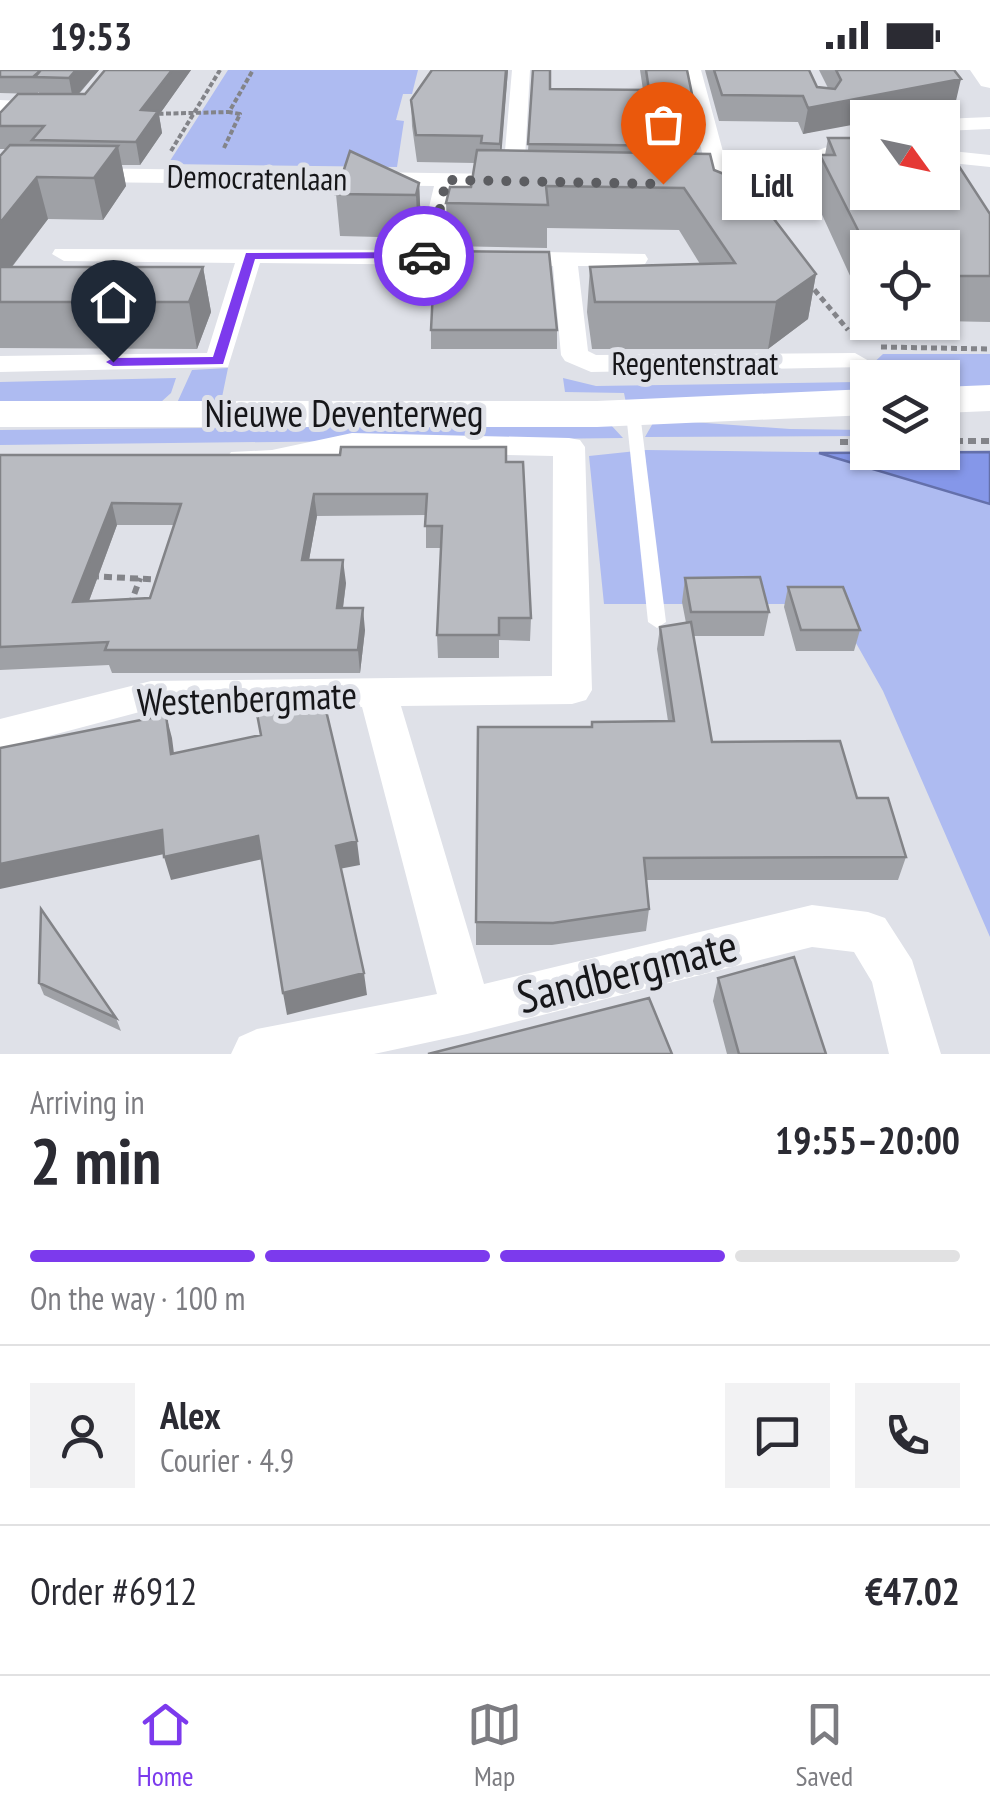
<!DOCTYPE html>
<meta charset="utf-8">
<style>
body{margin:0;font-family:"PT Sans Narrow",sans-serif;background:#f2f2f3;color:#2b2b33;height:100vh;display:flex;flex-direction:column;font-size:38px;white-space:nowrap}
*{box-sizing:border-box;margin:0}
p{font-size:32px;color:#7c7c81}
.icon{flex:none;width:55px;height:55px;fill:none;stroke:currentColor;stroke-width:2;stroke-linecap:round;stroke-linejoin:round}
.map{position:relative;height:984px;overflow:hidden}
.details{display:flex;flex-direction:column;background:#fff;flex:1}
.details>*{flex:none}
.needle{width:65px;rotate:123deg}
.buttons{position:absolute;left:850px;top:30px;display:grid;gap:20px}
.buttons a{display:grid;place-items:center;width:110px;height:110px;border-radius:0px;background:#fff;box-shadow:0 2px 8px #0004;font-size:50px}
.pin{position:absolute;display:grid;place-items:center;width:85px;height:85px;color:#fff;margin:-102px -42px;border-radius:50% 50% 50% 0;rotate:-45deg;box-shadow:0 0 10px #0007}
.pin .icon{rotate:45deg}
.courier{position:absolute;display:grid;place-items:center;width:100px;height:100px;margin:-50px;border:8px solid #7c3aed;border-radius:50%;background:#fff;color:#222;box-shadow:0 2px 12px #0007}
.bubble{position:absolute;height:70px;border-radius:0px;background:#fff;box-shadow:0 2px 8px #0004;font-size:32px;font-weight:800;line-height:70px;text-align:center}
.overview em{font-style:normal;font-weight:800}
.overview div{display:flex;flex-direction:column-reverse}
.overview{display:flex;align-items:center;justify-content:space-between;height:170px;padding:0 30px}
h1{font-size:65px;font-weight:800;line-height:75px}
.bar{display:grid;grid-template-columns:repeat(4,1fr);gap:15px 10px;align-content:center;height:120px;padding:0 30px}
.bar i{height:12px;border-radius:8px;background:#e1e1e2}
.bar .selected{background:#7c3aed}
.bar p{grid-column:span 4}
.line{display:flex;align-items:center;gap:25px;padding:0 30px;border-top:2px solid #e1e1e2}
.line div{flex:1}
.round{display:grid;place-items:center;flex:none;width:105px;height:105px;border-radius:0px;background:#f2f2f3}
.status{display:flex;justify-content:space-between;align-items:center;height:70px;padding:0 50px;background:#fff;direction:ltr}
.status svg{height:28px;fill:currentColor}
.tabs{display:flex;justify-content:space-around;align-items:center;height:140px;border-top:2px solid #e1e1e2;background:#fff;font-size:28px;color:#7c7c81}
.tabs a{display:grid;justify-items:center;gap:5px}
.tabs .selected{color:#7c3aed}
.map>svg:first-child{display:block}
</style>
<div class="status"><b>19:53</b><svg viewBox="0 0 49 12"><path d="M0 12V9h3v3zM5 12V6h3v6zM10 12V3h3v9zM15 12V0h3v12zM26 1h20v11H26zM47 4h2v5h-2z"/></svg></div>
<div class="map">
<svg width="990" height="984" viewBox="0 0 990 984">
<rect width="100%" height="100%" fill="#dfe1e8"/>
<path fill="#aebbf1" d="M228 0H418L412 24H403L396 50 404 51 397 97 168 94Z
M883 284H990V324L943 326 942 308H868L867 328 626 333 624 323 565 322 563 308 596 316 857 312V300L868 298Z
M228 298 221 332 177 333 192 300Z
M176 308 171 323 161 332 0 335V312Z
M692 352 790 359 868 360 867 366 645 367 653 353Z
M610 354 623 368 0 375V360Z
M646 380 895 383 823 384 990 434V867L883 621 834 534H604L589 386Z"/>
<path fill="#8597e9" stroke="#6470ab" stroke-width="2.5" d="M990 382V434L819 383Z"/>
<g fill="none" stroke-linecap="round" stroke-linejoin="round">
<path stroke="#838489" stroke-width="4" stroke-dasharray="5 2.5" stroke-linecap="butt" d="M151 44 229 42
M224 78 240 44 229 42 253 0
M171 81 220 0"/>
<path stroke="#838489" stroke-width="5" stroke-dasharray="6 4" stroke-linecap="butt" d="M808 212 848 260
M881 277 990 279"/>
<path stroke="#838489" stroke-width="6" stroke-dasharray="8 5" stroke-linecap="butt" d="M942 371H990
M840 372H868
M91 506 164 510
M130 536 140 508"/>
<path fill="#fff" fill-rule="evenodd" d="M633 339 640 343 666 552 657 558 648 552 626 343Z"/>
<path fill="#fff" fill-rule="evenodd" d="M104 0H123L87 44 0 42V30L75 34Z
M512 0H530L524 106 530 111 519 118 456 117 443 180 645 184 648 189 645 194 636 196H578L588 281 596 285 855 283 869 291 865 297 591 302 565 291 561 285 553 196 260 193 228 297 0 302V286L207 283 235 193 64 191 52 184 55 179 419 180 434 116 0 111V97L503 104Z
M683 0H701L725 89 742 106 868 63V76L738 122 688 119 685 114 688 109 719 108 704 91Z
M990 47V59L942 61V49Z
M942 80 990 85V97L942 92Z
M352 363 569 368 580 370 585 377 592 620 586 630 572 634 401 636 484 914 812 835 868 842 885 848 912 890 941 984H889L872 912 854 882 812 877 467 964 374 984H231L239 967 257 959 437 924 362 637 151 639 0 679V649L151 611 552 606 553 386 352 381 272 398 231 396 226 389 231 382 272 380Z"/>
<path fill="#fff" fill-rule="evenodd" d="M970 0H990V18L981 16Z
M990 315V341L942 343V317Z
M868 319V345L597 357H0V331H597Z"/>
</g>
<path fill="#9fa1a6" fill-rule="evenodd" d="M0 0H99L79 24H85L105 0H191L159 45 162 63 140 95H122L126 116 103 150 48 149 12 197H203L211 242 197 279 0 278V86L6 79H0V43L39 24V22L37 24 0 23Z
M432 0H508L501 81H528L533 0 550 19 643 20 640 0H687L699 58 696 84 816 204 808 249 768 279H592L587 242 590 197 700 194 679 160 547 158V178L448 176 446 133 471 117 475 93 417 92 412 56 411 30Z
M705 0H809L817 17 828 18 819 0H954L955 35 889 48H868L803 64 798 52 719 51Z
M828 68 990 144V252L942 251V178H868V245L813 125 820 85H825Z
M419 113 421 155 418 168 340 166 336 124Z
M431 260H557V279H431Z
M0 385 506 392 531 548 530 571 499 570V588H438L437 565 441 478H426V445L317 446 309 490 346 513 343 538 365 560 360 603H112L109 595 0 600ZM117 455H174L150 528 89 531Z
M685 508 769 542 764 566H693L712 672 857 728 906 787 898 810H646L649 839 646 861 552 875H476V852L592 657 668 651 657 579 660 557 686 553 682 532Z
M788 517 860 560 854 581H796L784 537Z
M718 908 826 984H727L713 931Z
M39 913 116 948 121 961 44 925Z"/>
<path fill="#828387" d="M76 0H99L73 30 69 8Z
M172 0H191L159 45 162 63 140 95 136 72 141 40Z
M506 0H508L500 101V74Z
M961 9 955 35 889 48H868V52L803 64 808 38Z
M699 58 696 85 683 88 684 76 683 61Z
M118 76 126 116 103 150 94 108Z
M37 107 48 149 0 212V153Z
M419 113 421 155 418 168 416 125Z
M203 197 211 242 197 279 189 232Z
M816 204 808 249 768 279 776 232Z
M314 424 317 446 305 512 302 490Z
M112 433 117 455 80 555 73 532Z
M343 490 346 513 340 560 337 538Z
M363 538 365 560 360 603 358 580Z
M166 645 172 668 177 707 171 684Z
M162 760 169 783 0 819V794Z
M258 766 263 789 171 810 164 787Z
M357 771 360 795 339 799 336 776Z
M364 903 367 925 287 945 283 923Z"/>
<path fill="#b9bbc1" stroke="#828387" stroke-width="2.5" fill-rule="evenodd" d="M0 0H41L33 7H0Z
M41 0H76L69 8 35 7Z
M105 0H172L141 40 158 41 136 72 32 70 44 56H0V43L18 24H85Z
M432 0H506L500 74 481 73 482 66 416 65 411 30Z
M533 0H550V19L649 20 646 0H687L699 58 683 61 684 76 528 74Z
M714 0H809L817 17 835 19 841 10 836 0H954L961 9 808 38 803 26 722 25Z
M828 68H868V122H942V77L948 87H953L990 144V206H942V178H868V180L820 85H835Z
M10 75 118 76 94 108 37 107 0 153V86Z
M477 80 710 84 714 100 739 110 746 119H751L816 204 776 232H595L590 197 735 193 684 118 546 116 548 135 446 133 450 117H471Z
M350 81 419 113 416 125 336 124Z
M435 181 549 182 557 260H431Z
M0 197H203L189 232H0Z
M341 377H506V392H523L531 548H499V565H437L442 456H425L427 424H314L302 490H343L337 538H363L358 580H105L108 572 0 577V385H340ZM112 433 181 434 150 528 73 532Z
M760 507 769 542H691L685 508Z
M788 517H843L860 560H801Z
M691 552 712 672 840 671 857 728H888L906 787 644 788 649 839 553 853 476 852 478 657H592V652L674 651 660 557Z
M324 632 357 771 336 776 364 903 283 923 258 766 164 787 162 760 0 794V678L166 645 171 684 261 665 257 644Z
M41 839 116 948 39 913Z
M794 887 826 984H739L718 908Z
M649 928 672 984H428Z"/>
<path fill="#7c3aed" d="M424 182 428 188 255 189 223 294 113 296 106 292 113 288 213 287 246 183Z"/>
<g fill="none" stroke-linecap="round" stroke-linejoin="round">
<path stroke="#5c5d61" stroke-width="10" stroke-dasharray="0 18" d="M424 186H430L446 110 663 114"/>
</g>
<g text-anchor="middle" stroke-width="10" stroke-linejoin="round" paint-order="stroke">
<g font-size="32" fill="#161619" stroke="#dfe1e8">
<text transform="translate(257 108) rotate(1)" y="11">Democratenlaan</text>
<text x="695" y="305">Regentenstraat</text>
</g>
<g font-size="38" fill="#161619" stroke="#dfe1e8">
<text x="344" y="357">Nieuwe Deventerweg</text>
<text transform="translate(247 629) rotate(-2)" y="13">Westenbergmate</text>
</g>
<g font-size="45" fill="#161619" stroke="#dfe1e8">
<text transform="translate(627 901) rotate(-14)" y="16">Sandbergmate</text>
</g>
</g>
</svg>
<div class="buttons">
<a><svg class="needle" viewBox="-14 -14 28 28"><path d="M0-13l5 13h-10z" fill="#e53935"/><path d="M0 13l5-13h-10z" fill="#7c7c81"/></svg></a>
<a><svg class="icon" aria-label="locate" viewBox="0 0 24 24"><circle cx="12" cy="12" r="6"/><path d="M12 2v4M12 18v4M2 12h4M18 12h4"/></svg></a>
<a><svg class="icon" aria-label="layers" viewBox="0 0 24 24"><path d="M12 4l9 5-9 5-9-5zM3 14l9 5 9-5"/></svg></a>
</div>
<div class="pin" style="left:663px;top:114px;background:#ea580c"><svg class="icon" aria-label="bag" viewBox="0 0 24 24"><path d="M5 8h14l-1 12H6zM9 8a3 3 0 0 1 6 0"/></svg></div>
<div class="pin" style="left:113px;top:292px;background:#1f2937"><svg class="icon" aria-label="home" viewBox="0 0 24 24"><path d="M3 11l9-7 9 7M6 9v11h12V9"/></svg></div>
<div class="courier" style="left:424px;top:186px"><svg class="icon" aria-label="car" viewBox="0 0 24 24"><path d="M5 17H2v-5l4-1 3-4h7l3 4 3 1v5h-3M9 17h6M6 11h13"/><circle cx="7" cy="17" r="2"/><circle cx="17" cy="17" r="2"/></svg></div>
<div class="bubble" style="left:722px;top:80px;width:100px">Lidl</div>
</div>
<section class="details">
<div class="overview"><div><h1>2 min</h1><p>Arriving in</p></div><em>19:55–20:00</em></div>
<div class="bar"><i class="selected"></i><i class="selected"></i><i class="selected"></i><i></i><p>On the way · 100 m</p></div>
<div class="line" style="height:180px"><a class="round"><svg class="icon" aria-label="person" viewBox="0 0 24 24"><circle cx="12" cy="8" r="4"/><path d="M4 21q1-7 8-7t8 7"/></svg></a><div><b>Alex</b><p>Courier · 4.9</p></div><a class="round"><svg class="icon" aria-label="chat" viewBox="0 0 24 24"><path d="M4 5h16v11H9l-5 4z"/></svg></a><a class="round"><svg class="icon" aria-label="phone" viewBox="0 0 24 24"><path d="M5 4h4l2 5-3 2q2 4 5 5l2-3 5 2v4C11 20 4 13 5 4z"/></svg></a></div>
<div class="line" style="height:130px"><div>Order #6912</div><b>€47.02</b></div>
</section>
<nav class="tabs">
<a class="selected"><svg class="icon" aria-label="home" viewBox="0 0 24 24"><path d="M3 11l9-7 9 7M6 9v11h12V9"/></svg>Home</a>
<a><svg class="icon" aria-label="map" viewBox="0 0 24 24"><path d="M3 6l6-2 6 2 6-2v14l-6 2-6-2-6 2zM9 4v14M15 6v14"/></svg>Map</a>
<a><svg class="icon" aria-label="saved" viewBox="0 0 24 24"><path d="M7 4h10v16l-5-4-5 4z"/></svg>Saved</a>
</nav>
